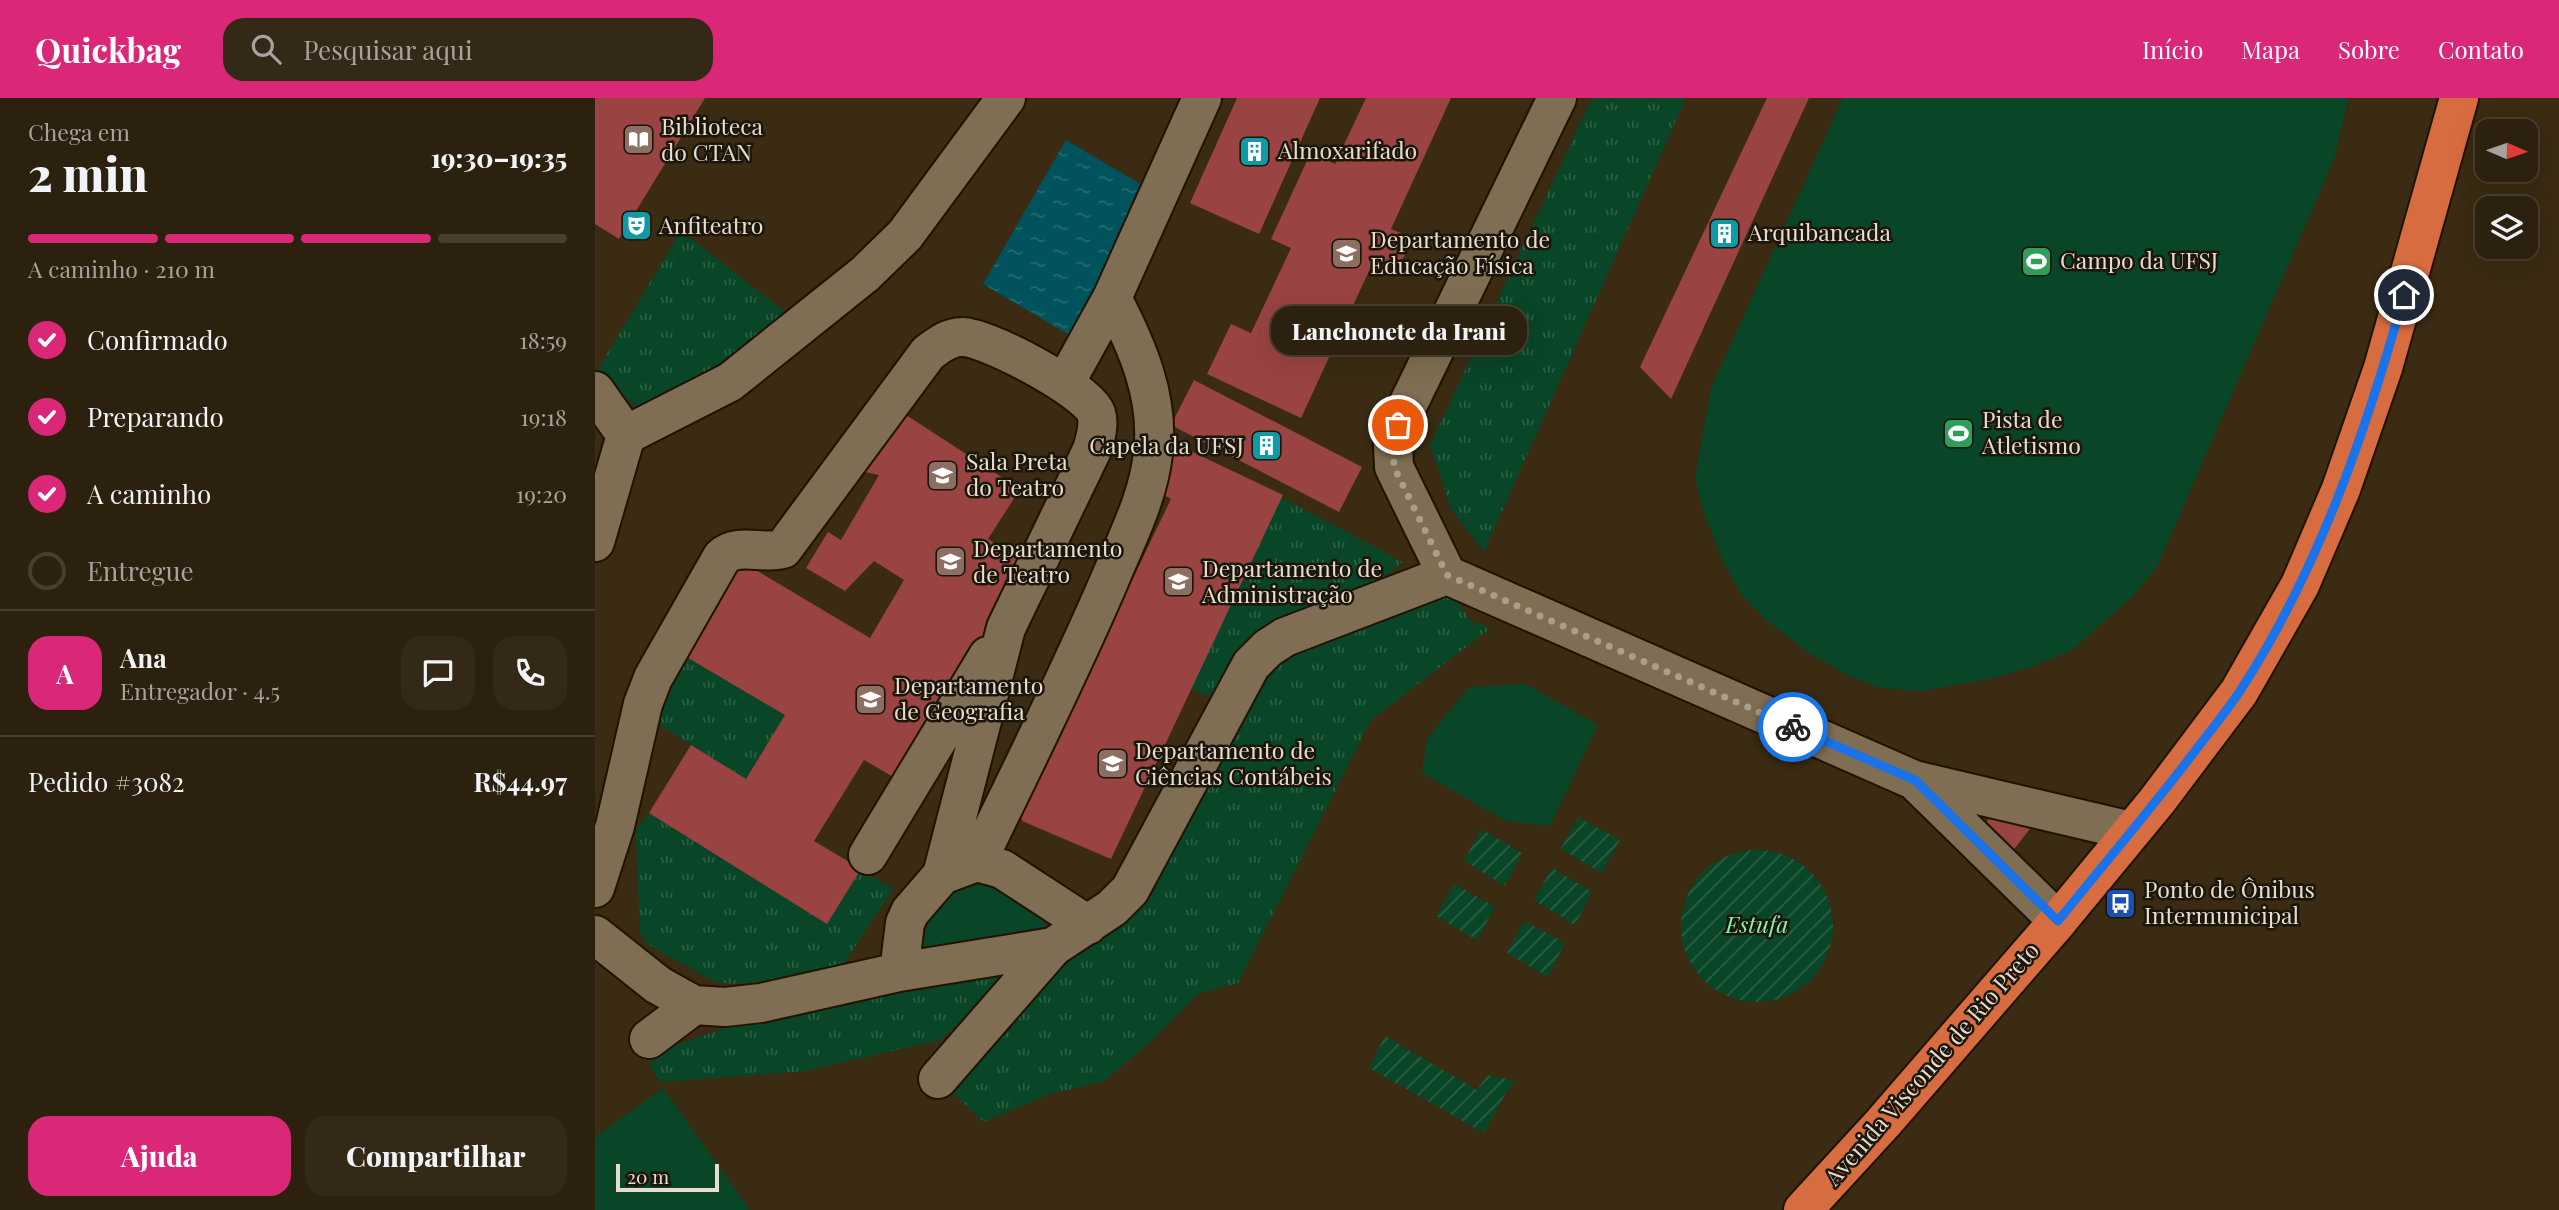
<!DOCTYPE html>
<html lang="pt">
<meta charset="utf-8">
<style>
body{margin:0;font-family:"Playfair Display",serif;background:#342817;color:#f1f3f6;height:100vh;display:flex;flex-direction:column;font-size:26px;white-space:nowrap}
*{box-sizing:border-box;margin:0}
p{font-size:23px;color:#a6a39e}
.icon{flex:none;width:38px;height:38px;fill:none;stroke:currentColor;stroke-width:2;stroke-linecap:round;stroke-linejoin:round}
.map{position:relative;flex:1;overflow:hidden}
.details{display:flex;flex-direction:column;background:#2c200e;width:595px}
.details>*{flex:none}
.needle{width:46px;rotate:92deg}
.buttons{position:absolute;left:1880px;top:21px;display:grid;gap:14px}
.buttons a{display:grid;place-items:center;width:63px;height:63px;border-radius:14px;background:#2c200e;box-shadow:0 7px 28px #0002,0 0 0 2px #483e2e;font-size:35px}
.scale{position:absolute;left:21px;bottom:18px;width:103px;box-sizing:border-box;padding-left:7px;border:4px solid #e6ddce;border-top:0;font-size:19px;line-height:24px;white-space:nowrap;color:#e6ddce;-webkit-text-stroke:5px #1b150a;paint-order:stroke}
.pin{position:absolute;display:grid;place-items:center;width:60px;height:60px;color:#fff;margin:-30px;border:4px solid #fff;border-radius:50%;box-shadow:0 2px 7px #0007}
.courier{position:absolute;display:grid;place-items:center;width:70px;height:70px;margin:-35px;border:5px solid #1a73e8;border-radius:50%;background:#fff;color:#222;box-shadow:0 2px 9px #0007}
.bubble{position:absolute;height:49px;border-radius:21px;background:#2c200e;box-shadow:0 7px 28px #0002,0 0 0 2px #483e2e;font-size:23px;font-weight:800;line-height:49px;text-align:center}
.overview em{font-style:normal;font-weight:800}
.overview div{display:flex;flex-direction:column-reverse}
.overview{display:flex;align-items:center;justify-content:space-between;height:119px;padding:0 28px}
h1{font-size:46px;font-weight:800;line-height:52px}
.bar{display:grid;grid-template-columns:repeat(4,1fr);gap:10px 7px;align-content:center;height:84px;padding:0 28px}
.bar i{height:9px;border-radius:5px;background:#483e2e}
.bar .active{background:#db2777}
.bar p{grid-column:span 4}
.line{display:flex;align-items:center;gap:18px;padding:0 28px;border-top:2px solid #483e2e}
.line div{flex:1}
.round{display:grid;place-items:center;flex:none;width:74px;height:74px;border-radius:21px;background:#342817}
ol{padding:0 28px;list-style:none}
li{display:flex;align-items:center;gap:21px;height:77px}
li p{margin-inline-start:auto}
li .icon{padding:7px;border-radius:50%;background:#db2777;color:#fff;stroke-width:4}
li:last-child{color:#a6a39e}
li i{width:38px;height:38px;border:4px solid #483e2e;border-radius:50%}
.primary-button{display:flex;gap:14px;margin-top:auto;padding:14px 28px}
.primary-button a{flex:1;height:80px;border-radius:21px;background:#db2777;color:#fff;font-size:28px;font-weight:800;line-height:80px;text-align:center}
.primary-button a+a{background:#342817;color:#f1f3f6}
header{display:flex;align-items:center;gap:42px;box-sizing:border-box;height:98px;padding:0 35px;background:#db2777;color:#fff}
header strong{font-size:33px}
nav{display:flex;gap:38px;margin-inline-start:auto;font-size:24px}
.search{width:490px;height:63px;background:#342817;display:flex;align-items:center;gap:18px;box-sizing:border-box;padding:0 24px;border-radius:21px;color:#a6a39e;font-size:26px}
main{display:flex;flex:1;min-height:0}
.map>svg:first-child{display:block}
</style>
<header>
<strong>Quickbag</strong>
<div class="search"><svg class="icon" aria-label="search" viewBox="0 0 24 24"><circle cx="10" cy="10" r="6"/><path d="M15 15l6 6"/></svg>Pesquisar aqui</div>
<nav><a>Início</a><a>Mapa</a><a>Sobre</a><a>Contato</a></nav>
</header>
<main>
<section class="details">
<div class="overview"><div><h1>2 min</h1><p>Chega em</p></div><em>19:30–19:35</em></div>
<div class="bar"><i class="active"></i><i class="active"></i><i class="active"></i><i></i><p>A caminho · 210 m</p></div>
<ol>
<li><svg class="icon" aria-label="check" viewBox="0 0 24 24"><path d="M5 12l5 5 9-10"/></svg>Confirmado<p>18:59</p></li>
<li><svg class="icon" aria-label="check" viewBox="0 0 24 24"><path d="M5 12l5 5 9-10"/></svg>Preparando<p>19:18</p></li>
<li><svg class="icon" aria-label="check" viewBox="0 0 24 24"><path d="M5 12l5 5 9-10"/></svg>A caminho<p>19:20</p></li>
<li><i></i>Entregue</li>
</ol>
<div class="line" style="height:126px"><b class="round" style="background:#db2777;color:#fff">A</b><div><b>Ana</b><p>Entregador · 4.5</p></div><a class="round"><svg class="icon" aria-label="chat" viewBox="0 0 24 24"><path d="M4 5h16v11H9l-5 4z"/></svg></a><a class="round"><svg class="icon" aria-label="phone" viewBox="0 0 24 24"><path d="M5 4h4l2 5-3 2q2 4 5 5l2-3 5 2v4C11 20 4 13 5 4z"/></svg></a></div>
<div class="line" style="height:91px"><div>Pedido #3082</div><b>R$44.97</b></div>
<div class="primary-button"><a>Ajuda</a><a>Compartilhar</a></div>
</section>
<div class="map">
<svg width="1964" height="1112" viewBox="0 0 1964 1112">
<defs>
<pattern id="grass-tufts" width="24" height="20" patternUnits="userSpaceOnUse" patternTransform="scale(1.75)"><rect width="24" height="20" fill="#094527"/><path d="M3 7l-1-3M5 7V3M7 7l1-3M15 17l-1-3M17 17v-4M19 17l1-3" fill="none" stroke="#2d5f45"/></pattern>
<pattern id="garden-furrows" width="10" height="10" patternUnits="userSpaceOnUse" patternTransform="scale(1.75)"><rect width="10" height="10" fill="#094527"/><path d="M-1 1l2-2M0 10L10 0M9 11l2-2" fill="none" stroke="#2d5f45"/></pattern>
<pattern id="water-ripples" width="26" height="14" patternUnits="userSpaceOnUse" patternTransform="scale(1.75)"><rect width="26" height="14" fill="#00525c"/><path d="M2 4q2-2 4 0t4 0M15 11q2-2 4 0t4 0" fill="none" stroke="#256a72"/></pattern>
</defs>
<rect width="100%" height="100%" fill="#3a2b12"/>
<path fill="url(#grass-tufts)" d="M997 0H1091L889 454 856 411 835 347Z
M86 133 194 217 128 269 41 309 3 271Z
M686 399 808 464 789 479 710 513C662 516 641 564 619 600L596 591Z
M852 490 875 522 896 530 776 622 643 885 603 896 558 942 508 984 455 996 389 1024 353 991 467 859 501 845 530 823 671 569Z
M83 554 190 617 151 681 63 626Z
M54 715 232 826 266 771 298 791 250 864 210 880 141 886 120 884 52 846 45 836 41 732Z
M406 869 410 883 345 942 211 973 66 984 54 968 69 951 195 908Z"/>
<path fill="#094527" d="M1248 0H1753L1740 59 1563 467 1538 498 1477 552 1436 569 1399 580 1327 593 1285 590 1254 578 1214 555 1170 521 1145 495 1127 461 1109 415 1100 380 1116 290Z
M931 586 1003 627 955 728 911 723 827 675 832 641 874 589Z
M385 770 445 808 450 823 445 842 315 869 317 823Z
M68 990 155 1112H0V1039Z"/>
<path fill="url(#garden-furrows)" d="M983 719 1025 742 1007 775 966 751Z
M886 731 927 755 910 788 869 763Z
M1086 828a76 76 0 1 1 152 0a76 76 0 1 1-152 0Z
M957 770 997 794 980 827 939 802Z
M859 786 900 809 882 842 841 818Z
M929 823 970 845 953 879 912 855Z
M790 938 882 992 893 977 920 983 911 995 889 1035 774 970Z"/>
<path fill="url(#water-ripples)" d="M471 42 559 94 476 238 388 186Z"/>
<path fill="#994343" d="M0 0H110L24 141 0 126Z
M642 0H725L664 136 595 105Z
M771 0H856L796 131 818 140 803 171 780 160 706 320 612 276 636 226 656 235 696 150 676 141 716 54 740 66Z
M1172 0H1214L1076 301 1045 269Z
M599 282 767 369 744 414 576 327Z
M308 315 425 391 393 441 439 471 307 684 269 662 219 743 266 771 232 826 54 715 96 647 151 681 190 617 83 554 139 459 275 540 309 482 279 463 250 493 211 470 233 434 246 442 284 377 270 374Z
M583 347 688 397 516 761 427 723 426 713 576 401 561 393Z
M1406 705 1437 728 1417 754 1386 731Z"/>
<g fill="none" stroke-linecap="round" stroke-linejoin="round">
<defs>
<path id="minor" d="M962 0 803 327 798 347 799 369 852 477 1319 682 1536 733
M470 285 517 200
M0 293 31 337
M0 444 31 337 135 284 270 176 310 137 411 0
M1319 682 1463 823
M273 757 393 558
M382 764C427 670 474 577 515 481 532 440 553 400 558 356 565 300 542 248 517 200L607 0
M0 790 20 728 48 606 58 580 127 459C143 444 169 457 188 451L333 255C344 247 354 239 367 239 390 238 494 293 501 315 505 327 500 341 497 352L411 530 347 777
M0 837 63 887 99 907 130 909 166 905 304 874 458 849 517 810 535 792 656 567 673 550 690 539 852 477
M304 874 310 825 315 814 347 777 382 764 407 771 493 827
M54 941 99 907
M343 981 458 849"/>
<path id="highway" d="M1208 1112 1288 1025 1463 823 1562 703 1644 594 1705 487 1746 391 1788 270 1864 0"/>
</defs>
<use href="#minor" stroke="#201300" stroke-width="42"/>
<use href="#highway" stroke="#201300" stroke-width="42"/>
<use href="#minor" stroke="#7f6e53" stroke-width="38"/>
<use href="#highway" stroke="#d76c40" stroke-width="38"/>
</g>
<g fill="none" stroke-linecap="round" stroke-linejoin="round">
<path stroke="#aa9f8c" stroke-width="7" stroke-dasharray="0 12.6" d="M803 327 798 347 799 369 852 477 1198 629"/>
<path stroke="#1a73e8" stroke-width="9" d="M1198 629 1320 682 1463 823C1509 766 1556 711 1600 653 1615 633 1631 614 1645 593 1723 473 1771 334 1809 197"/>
</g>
<defs>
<symbol id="library-square" viewBox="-11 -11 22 22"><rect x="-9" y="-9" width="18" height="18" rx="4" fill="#8d6e63" stroke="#1b150a"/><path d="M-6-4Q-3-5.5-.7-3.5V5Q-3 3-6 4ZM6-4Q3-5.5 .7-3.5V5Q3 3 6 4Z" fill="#fff"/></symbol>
<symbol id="building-square" viewBox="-11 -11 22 22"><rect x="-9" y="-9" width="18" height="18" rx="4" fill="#0f9aa8" stroke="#1b150a"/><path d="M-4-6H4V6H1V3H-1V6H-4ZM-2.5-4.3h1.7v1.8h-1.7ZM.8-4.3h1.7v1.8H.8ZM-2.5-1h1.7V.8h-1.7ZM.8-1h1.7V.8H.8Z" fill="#fff"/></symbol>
<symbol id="theatre-square" viewBox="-11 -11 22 22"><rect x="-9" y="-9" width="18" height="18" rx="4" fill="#0f9aa8" stroke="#1b150a"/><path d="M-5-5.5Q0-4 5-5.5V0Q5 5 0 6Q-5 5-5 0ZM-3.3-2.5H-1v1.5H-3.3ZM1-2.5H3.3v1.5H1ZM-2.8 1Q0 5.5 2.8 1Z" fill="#fff"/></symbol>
<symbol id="university-square" viewBox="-11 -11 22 22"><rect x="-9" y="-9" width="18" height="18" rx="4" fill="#8d6e63" stroke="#1b150a"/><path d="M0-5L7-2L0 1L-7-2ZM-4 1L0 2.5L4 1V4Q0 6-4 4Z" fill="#fff"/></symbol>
<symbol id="stadium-square" viewBox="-11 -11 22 22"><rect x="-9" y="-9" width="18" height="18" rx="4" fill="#2e9e5b" stroke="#1b150a"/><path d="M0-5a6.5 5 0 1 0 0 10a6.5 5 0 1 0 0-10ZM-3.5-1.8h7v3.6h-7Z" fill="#fff"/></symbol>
<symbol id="bus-square" viewBox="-11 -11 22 22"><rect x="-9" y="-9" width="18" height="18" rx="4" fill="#1a4fb4" stroke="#1b150a"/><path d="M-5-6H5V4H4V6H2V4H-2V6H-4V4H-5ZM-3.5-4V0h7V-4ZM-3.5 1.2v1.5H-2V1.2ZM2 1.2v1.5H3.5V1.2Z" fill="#fff"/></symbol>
</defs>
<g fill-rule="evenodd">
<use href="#library-square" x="26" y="24" width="35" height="35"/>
<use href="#building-square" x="642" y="36" width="35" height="35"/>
<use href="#theatre-square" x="24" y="110" width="35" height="35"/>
<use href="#building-square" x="1112" y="118" width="35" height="35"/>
<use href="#university-square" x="734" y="138" width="35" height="35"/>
<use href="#stadium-square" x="1424" y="146" width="35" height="35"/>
<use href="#stadium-square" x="1346" y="318" width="35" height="35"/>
<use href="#building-square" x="654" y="330" width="35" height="35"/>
<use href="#university-square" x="330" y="360" width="35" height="35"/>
<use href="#university-square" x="338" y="446" width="35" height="35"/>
<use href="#university-square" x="566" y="466" width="35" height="35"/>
<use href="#university-square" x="258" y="584" width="35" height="35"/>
<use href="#university-square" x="500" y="648" width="35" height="35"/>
<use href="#bus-square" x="1508" y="788" width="35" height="35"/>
</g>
<g text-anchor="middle" stroke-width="5" stroke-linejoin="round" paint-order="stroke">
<g font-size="23" fill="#e6ddce" stroke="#1b150a" text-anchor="start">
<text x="66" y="37">Biblioteca<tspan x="66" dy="26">do CTAN</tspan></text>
<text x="683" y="61">Almoxarifado</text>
<text x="64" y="136">Anfiteatro</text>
<text x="1153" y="143">Arquibancada</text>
<text x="775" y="150">Departamento de<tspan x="775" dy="26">Educação Física</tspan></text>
<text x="1465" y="171">Campo da UFSJ</text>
<text x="1387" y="330">Pista de<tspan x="1387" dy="26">Atletismo</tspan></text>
<text x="649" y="356" text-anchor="end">Capela da UFSJ</text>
<text x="371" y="372">Sala Preta<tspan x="371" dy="26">do Teatro</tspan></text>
<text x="378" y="459">Departamento<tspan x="378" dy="26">de Teatro</tspan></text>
<text x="607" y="479">Departamento de<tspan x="607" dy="26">Administração</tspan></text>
<text x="299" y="596">Departamento<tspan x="299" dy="26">de Geografia</tspan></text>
<text x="540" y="661">Departamento de<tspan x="540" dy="26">Ciências Contábeis</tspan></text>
<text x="1549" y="800">Ponto de Ônibus<tspan x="1549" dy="26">Intermunicipal</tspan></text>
</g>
<g font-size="23" font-style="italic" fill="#7ff4ae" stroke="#1b150a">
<text x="1162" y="835">Estufa</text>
</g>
<g font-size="23" fill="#e6ddce" stroke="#1b150a">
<text transform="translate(1337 966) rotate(-49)" y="8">Avenida Visconde de Rio Preto</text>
</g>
</g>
</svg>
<div class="buttons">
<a><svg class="needle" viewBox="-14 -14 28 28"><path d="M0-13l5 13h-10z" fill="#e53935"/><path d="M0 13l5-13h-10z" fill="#a6a39e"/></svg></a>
<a><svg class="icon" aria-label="layers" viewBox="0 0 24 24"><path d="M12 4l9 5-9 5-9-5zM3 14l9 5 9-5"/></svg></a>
</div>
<div class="scale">20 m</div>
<div class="pin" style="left:803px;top:327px;background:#ea580c"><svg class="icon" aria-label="bag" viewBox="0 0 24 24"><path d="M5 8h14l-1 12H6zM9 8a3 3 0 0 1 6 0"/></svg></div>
<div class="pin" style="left:1809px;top:197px;background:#1f2937"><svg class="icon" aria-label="home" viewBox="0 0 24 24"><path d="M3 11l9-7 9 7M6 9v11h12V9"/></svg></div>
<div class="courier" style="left:1198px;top:629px"><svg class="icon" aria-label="bike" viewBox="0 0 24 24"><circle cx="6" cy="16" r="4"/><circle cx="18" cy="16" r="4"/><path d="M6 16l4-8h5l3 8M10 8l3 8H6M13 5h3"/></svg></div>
<div class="bubble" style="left:676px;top:208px;width:256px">Lanchonete da Irani</div>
</div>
</main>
